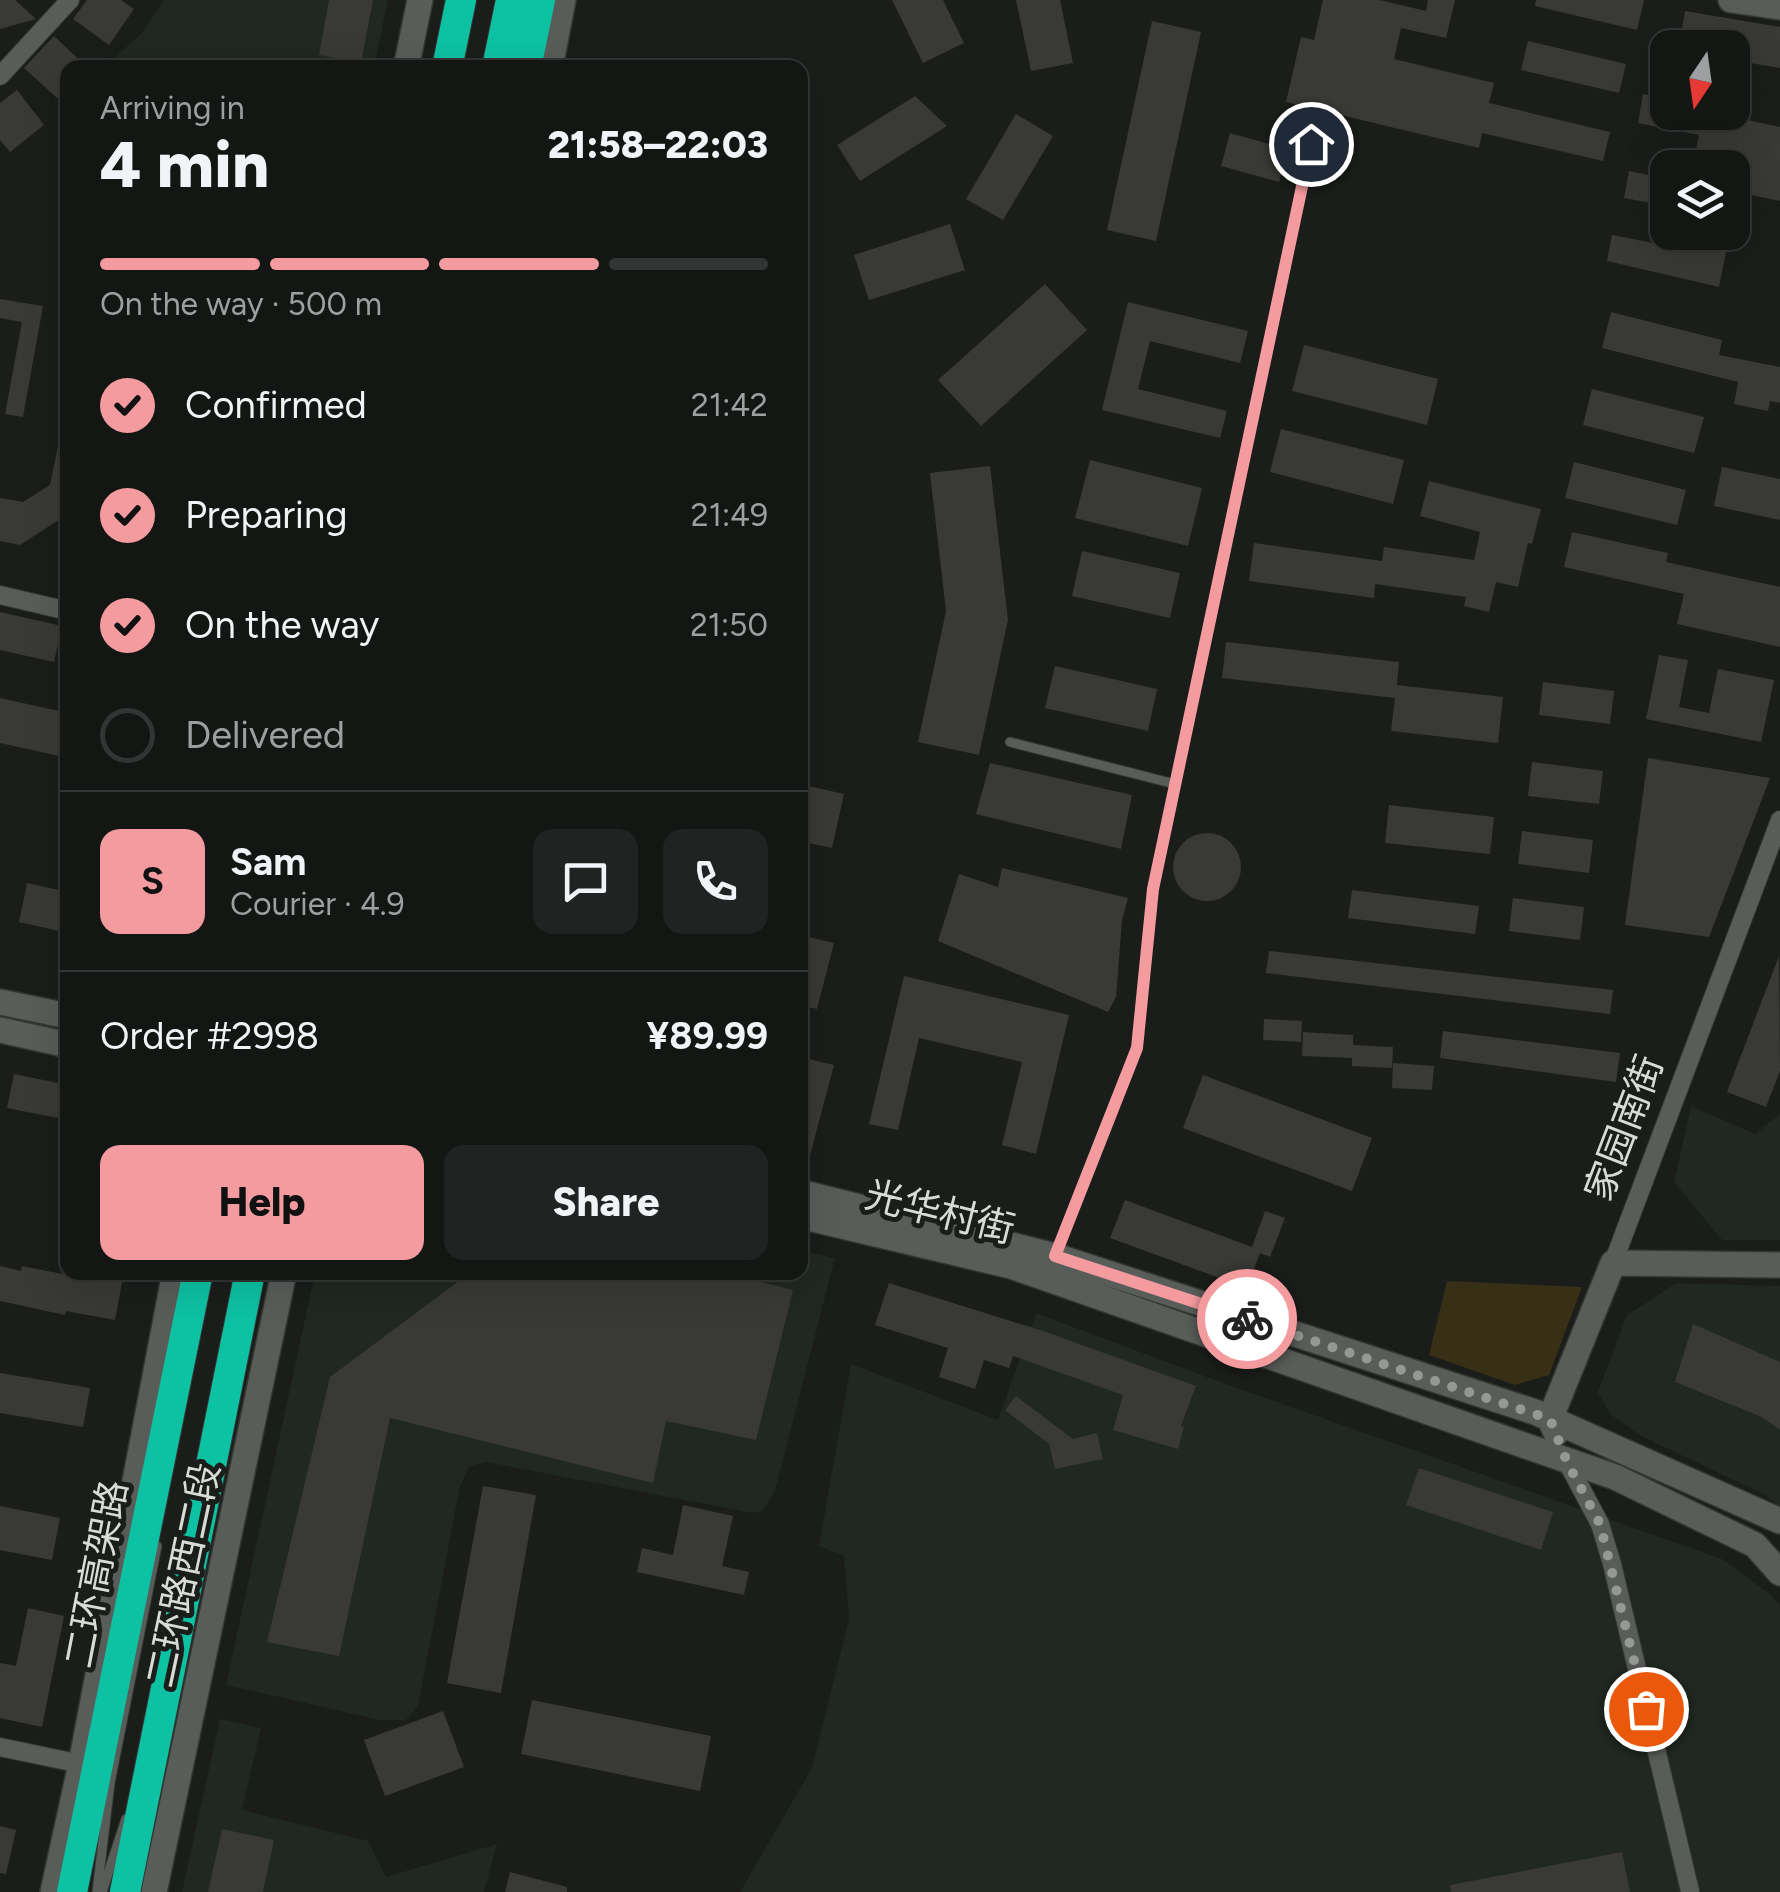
<!DOCTYPE html>
<meta charset="utf-8">
<style>
body{margin:0;font-family:Figtree,"Noto Sans SC",sans-serif;background:#212322;color:#f1f3f6;height:100vh;display:flex;flex-direction:column;font-size:38px;white-space:nowrap}
*{box-sizing:border-box;margin:0}
p{font-size:32px;color:#9d9fa0}
.icon{flex:none;width:55px;height:55px;fill:none;stroke:currentColor;stroke-width:2;stroke-linecap:round;stroke-linejoin:round}
.map{position:relative;flex:1;overflow:hidden}
.sheet{position:absolute;left:60px;top:60px;width:748px;height:1220px;display:flex;flex-direction:column;background:#141614;border-radius:20px;box-shadow:0 10px 40px #0002,0 0 0 2px #333534}
.sheet>*{flex:none}
.needle{width:65px;rotate:193deg}
.buttons{position:absolute;left:1650px;top:30px;display:grid;gap:20px}
.buttons a{display:grid;place-items:center;width:100px;height:100px;border-radius:20px;background:#141614;box-shadow:0 10px 40px #0002,0 0 0 2px #333534;font-size:50px}
.pin{position:absolute;display:grid;place-items:center;width:85px;height:85px;color:#fff;margin:-42px;border:5px solid #fff;border-radius:50%;box-shadow:0 2px 10px #0007}
.courier{position:absolute;display:grid;place-items:center;width:100px;height:100px;margin:-50px;border:8px solid #f49b9f;border-radius:50%;background:#fff;color:#222;box-shadow:0 2px 12px #0007}
.headline em{font-style:normal;font-weight:800}
.headline div{display:flex;flex-direction:column-reverse}
.headline{display:flex;align-items:center;justify-content:space-between;height:170px;padding:0 40px}
h1{font-size:65px;font-weight:800;line-height:75px}
.bar{display:grid;grid-template-columns:repeat(4,1fr);gap:15px 10px;align-content:center;height:120px;padding:0 40px}
.bar i{height:12px;border-radius:8px;background:#333534}
.bar .current{background:#f49b9f}
.bar p{grid-column:span 4}
.line{display:flex;align-items:center;gap:25px;padding:0 40px;border-top:2px solid #333534}
.line div{flex:1}
.round{display:grid;place-items:center;flex:none;width:105px;height:105px;border-radius:20px;background:#212322}
ol{padding:0 40px;list-style:none}
li{display:flex;align-items:center;gap:30px;height:110px}
li p{margin-inline-start:auto}
li .icon{padding:10px;border-radius:50%;background:#f49b9f;color:#111;stroke-width:4}
li:last-child{color:#9d9fa0}
li i{width:55px;height:55px;border:5px solid #333534;border-radius:50%}
.cta{display:flex;gap:20px;margin-top:auto;padding:20px 40px}
.cta a{flex:1;height:115px;border-radius:20px;background:#f49b9f;color:#111;font-size:40px;font-weight:800;line-height:115px;text-align:center}
.cta a+a{background:#212322;color:#f1f3f6}
.map>svg:first-child{display:block}
</style>
<div class="map">
<svg width="1780" height="1892" viewBox="0 0 1780 1892">
<rect width="100%" height="100%" fill="#1a1d1a"/>
<path fill="#202821" d="M164 0H388L374 67 103 68 142 33Z
M1691 1106 1755 1134 1780 1114V1240H1722L1674 1182Z
M800 1250 835 1258 775 1491 762 1511 753 1513 486 1462 470 1466 460 1486 418 1706 406 1720H380L226 1685 315 1273 800 1272Z
M1676 1283 1780 1286V1506L1761 1493 1641 1436 1610 1414 1598 1392 1627 1315Z
M1036 1313 1223 1383 1722 1559 1770 1594 1780 1605V1892H740L812 1768 849 1619 844 1556 819 1546 851 1364 998 1420Z
M220 1719 261 1728 242 1810 368 1841 386 1877 497 1844 484 1892H182Z"/>
<path fill="#373016" d="M1447 1281 1582 1287 1549 1375 1515 1385 1429 1355Z"/>
<path fill="#393a36" d="M0 0H15L36 19 0 29Z
M87 0H121L134 9 109 45 73 19Z
M329 0H373L361 63 319 55Z
M892 0H943L964 43 923 63Z
M1016 0H1060L1073 63 1031 71Z
M1323 0H1380L1426 11 1428 0H1455L1446 38 1401 28 1394 59 1494 83 1489 103 1610 132 1603 161 1482 133 1479 148 1286 102 1301 37 1314 40Z
M1536 0H1644L1637 30 1535 6Z
M1685 11 1780 27V68L1732 60V48H1679Z
M1152 21 1201 32 1156 241 1107 230Z
M54 36 88 68H68V87L57 98 24 68Z
M1528 41 1626 64 1619 93 1521 70Z
M17 90 44 125 10 152 0 140V103Z
M1643 94 1668 99V112H1710L1780 127V201L1732 191V168H1692L1699 135 1638 123Z
M915 96 947 126 860 181 837 145Z
M1016 114 1053 136 1003 220 966 199Z
M1230 133 1287 149 1279 182 1221 166Z
M1629 171 1667 179 1662 205 1624 198Z
M950 224 965 270 869 300 854 255Z
M1677 232H1736L1733 248 1727 247 1719 287 1607 261 1612 235 1674 247Z
M1045 284 1087 330 981 426 938 380Z
M0 299 43 306 23 417 5 414 22 322 0 318Z
M1128 302 1248 331 1240 363 1150 341 1138 389 1227 411 1220 438 1102 410Z
M1611 312 1722 340 1719 355 1780 367V403L1770 401 1768 411 1734 404 1738 382 1602 348Z
M1304 345 1438 379 1427 425 1292 391Z
M1592 389 1704 417 1694 453 1583 425Z
M1281 429 1404 460 1393 504 1270 472Z
M61 432 68 433V514L20 545 0 541V498L23 502 50 485Z
M1090 460 1202 488 1188 546 1075 518Z
M1574 462 1686 490 1677 525 1565 498Z
M990 466 1008 620 979 755 918 742 946 611 930 473Z
M1722 467 1780 479V520L1714 506Z
M1429 481 1541 509 1532 544 1528 543 1518 587 1496 582 1489 612 1464 606 1466 597 1375 584 1374 598 1249 581 1254 543 1382 561 1384 547 1474 560 1480 532 1420 516Z
M1572 532 1668 553 1666 562 1780 587V647L1677 624 1684 594 1564 567Z
M1082 551 1180 573 1170 618 1072 596Z
M0 612 62 626 54 662 0 650Z
M1226 642 1399 662 1397 685 1503 697 1498 743 1391 731 1395 698 1222 678Z
M1659 655 1688 660 1679 707 1709 713 1718 669 1774 680 1761 742 1646 719Z
M1055 666 1157 689 1148 731 1045 708Z
M1543 682 1614 691 1610 724 1539 715Z
M0 698 68 713V758L0 743Z
M1648 758 1770 778 1709 937 1625 925Z
M1532 762 1603 771 1599 804 1528 796Z
M990 763 1132 795 1121 849 976 814Z
M800 784 844 794 832 848 800 841Z
M1389 805 1494 817 1490 854 1385 843Z
M1522 831 1593 840 1589 873 1518 864Z
M1173 867a34 34 0 1 1 68 0a34 34 0 1 1-68 0Z
M1002 868 1128 898 1122 920 1116 997 1108 1012 938 941 959 874 998 887Z
M27 883 68 892V933L19 922Z
M1352 890 1479 906 1475 934 1348 918Z
M1513 898 1584 907 1580 940 1509 931Z
M800 935 834 943 817 1009 800 1005Z
M1269 951 1613 990 1610 1014 1266 973Z
M1779 956 1780 1071 1766 1107 1727 1092Z
M904 976 1069 1015 1036 1154 1002 1145 1022 1062 919 1038 898 1130 869 1124Z
M1264 1019 1302 1021 1301 1042 1263 1040Z
M1443 1031 1620 1053 1616 1082 1440 1058Z
M1303 1032 1353 1035V1045L1393 1047 1392 1068 1352 1066V1058L1302 1056Z
M800 1057 834 1065 805 1174 800 1173V1111L805 1091H800Z
M1393 1063 1434 1066 1432 1090 1392 1088Z
M14 1074 68 1085V1120L7 1108Z
M1203 1075 1372 1138 1352 1191 1183 1128Z
M1125 1200 1252 1247 1265 1211 1285 1218 1270 1257 1260 1253 1247 1288 1110 1238Z
M0 1266 21 1271 22 1266 88 1279 89 1272H124L115 1320 66 1311 65 1315 0 1301Z
M471 1272H720L793 1290 756 1440 666 1421 653 1483 390 1418 339 1656 267 1642 330 1377Z
M889 1283 1043 1331 1196 1386 1181 1426 1184 1427 1178 1449 1113 1430 1123 1395 1013 1356 1009 1368 984 1360 975 1389 939 1377 948 1348 875 1325Z
M1693 1324 1780 1362V1430L1762 1417 1675 1382Z
M0 1373 90 1388 83 1427 0 1413Z
M1016 1396 1073 1439 1097 1433 1103 1459 1055 1469 1049 1444 1005 1410Z
M1419 1468 1553 1512 1541 1550 1406 1505Z
M483 1486 536 1495 501 1693 447 1683Z
M683 1505 733 1516 722 1566 749 1572 744 1595 637 1572 642 1548 673 1555Z
M0 1506 60 1518 52 1560 0 1550Z
M28 1608 64 1616 42 1727 0 1718V1663L16 1666Z
M532 1700 711 1736 700 1791 521 1754Z
M443 1711 464 1767 385 1796 364 1740Z
M0 1826 16 1830 6 1874 0 1873Z
M222 1829 274 1840 263 1892H208Z
M1622 1852 1630 1892H1451L1450 1885Z
M510 1872 567 1887V1892H505Z"/>
<g fill="none" stroke-linecap="round" stroke-linejoin="round">
<defs>
<path id="lane" d="M1010 742 1175 784
M1056 1253 1137 1048 1153 889 1311 144
M97 1892 110 1783 157 1546
M102 1892 126 1819"/>
<path id="street" d="M0 76 70 0
M0 595 68 611
M1613 1263 1780 820
M1567 1462 1600 1524 1612 1564 1690 1891
M0 1747 81 1764"/>
<path id="secondary" d="M1731 0 1780 7
M406 68 420 0
M550 68 563 0
M0 1002 68 1016
M0 1030 68 1045
M800 1192 1055 1256 1535 1412 1780 1521
M800 1216 1011 1266 1615 1477 1755 1545 1780 1573
M1556 1433 1550 1419 1613 1263 1780 1265
M53 1892 81 1764 175 1272
M154 1892 284 1272"/>
<path id="highway" d="M447 68 461 0
M497 68 511 0
M526 68 540 0
M72 1892 198 1272
M125 1892 250 1272"/>
</defs>
<use href="#lane" stroke="#343634" stroke-width="11"/>
<use href="#street" stroke="#343634" stroke-width="20"/>
<use href="#secondary" stroke="#343634" stroke-width="28"/>
<use href="#highway" stroke="#343634" stroke-width="32"/>
<use href="#lane" stroke="#595d59" stroke-width="9"/>
<use href="#street" stroke="#595d59" stroke-width="18"/>
<use href="#secondary" stroke="#595d59" stroke-width="25"/>
<use href="#highway" stroke="#0dc2a3" stroke-width="30"/>
</g>
<g fill="none" stroke-linecap="round" stroke-linejoin="round">
<path stroke="#969896" stroke-width="10" stroke-dasharray="0 18" d="M1247 1319 1550 1419 1567 1462 1600 1524 1646 1709"/>
<path stroke="#f49b9f" stroke-width="12" d="M1247 1319 1055 1256 1137 1048 1153 889 1311 144"/>
</g>
<g text-anchor="middle" stroke-width="10" stroke-linejoin="round" paint-order="stroke">
<g font-size="38" fill="#d9dbd9" stroke="#1a1d1a">
<text transform="translate(1624 1128) rotate(-69)" y="13">家园南街</text>
<text transform="translate(940 1212) rotate(14)" y="13">光华村街</text>
<text transform="translate(96 1574) rotate(-79)" y="13">二环高架路</text>
<text transform="translate(183 1575) rotate(-78)" y="13">二环路西二段</text>
</g>
</g>
</svg>
<div class="buttons">
<a><svg class="needle" viewBox="-14 -14 28 28"><path d="M0-13l5 13h-10z" fill="#e53935"/><path d="M0 13l5-13h-10z" fill="#9d9fa0"/></svg></a>
<a><svg class="icon" aria-label="layers" viewBox="0 0 24 24"><path d="M12 4l9 5-9 5-9-5zM3 14l9 5 9-5"/></svg></a>
</div>
<div class="pin" style="left:1646px;top:1709px;background:#ea580c"><svg class="icon" aria-label="bag" viewBox="0 0 24 24"><path d="M5 8h14l-1 12H6zM9 8a3 3 0 0 1 6 0"/></svg></div>
<div class="pin" style="left:1311px;top:144px;background:#1f2937"><svg class="icon" aria-label="home" viewBox="0 0 24 24"><path d="M3 11l9-7 9 7M6 9v11h12V9"/></svg></div>
<div class="courier" style="left:1247px;top:1319px"><svg class="icon" aria-label="bike" viewBox="0 0 24 24"><circle cx="6" cy="16" r="4"/><circle cx="18" cy="16" r="4"/><path d="M6 16l4-8h5l3 8M10 8l3 8H6M13 5h3"/></svg></div>
<section class="sheet">
<div class="headline"><div><h1>4 min</h1><p>Arriving in</p></div><em>21:58–22:03</em></div>
<div class="bar"><i class="current"></i><i class="current"></i><i class="current"></i><i></i><p>On the way · 500 m</p></div>
<ol>
<li><svg class="icon" aria-label="check" viewBox="0 0 24 24"><path d="M5 12l5 5 9-10"/></svg>Confirmed<p>21:42</p></li>
<li><svg class="icon" aria-label="check" viewBox="0 0 24 24"><path d="M5 12l5 5 9-10"/></svg>Preparing<p>21:49</p></li>
<li><svg class="icon" aria-label="check" viewBox="0 0 24 24"><path d="M5 12l5 5 9-10"/></svg>On the way<p>21:50</p></li>
<li><i></i>Delivered</li>
</ol>
<div class="line" style="height:180px"><b class="round" style="background:#f49b9f;color:#111">S</b><div><b>Sam</b><p>Courier · 4.9</p></div><a class="round"><svg class="icon" aria-label="chat" viewBox="0 0 24 24"><path d="M4 5h16v11H9l-5 4z"/></svg></a><a class="round"><svg class="icon" aria-label="phone" viewBox="0 0 24 24"><path d="M5 4h4l2 5-3 2q2 4 5 5l2-3 5 2v4C11 20 4 13 5 4z"/></svg></a></div>
<div class="line" style="height:130px"><div>Order #2998</div><b>¥89.99</b></div>
<div class="cta"><a>Help</a><a>Share</a></div>
</section>
</div>
